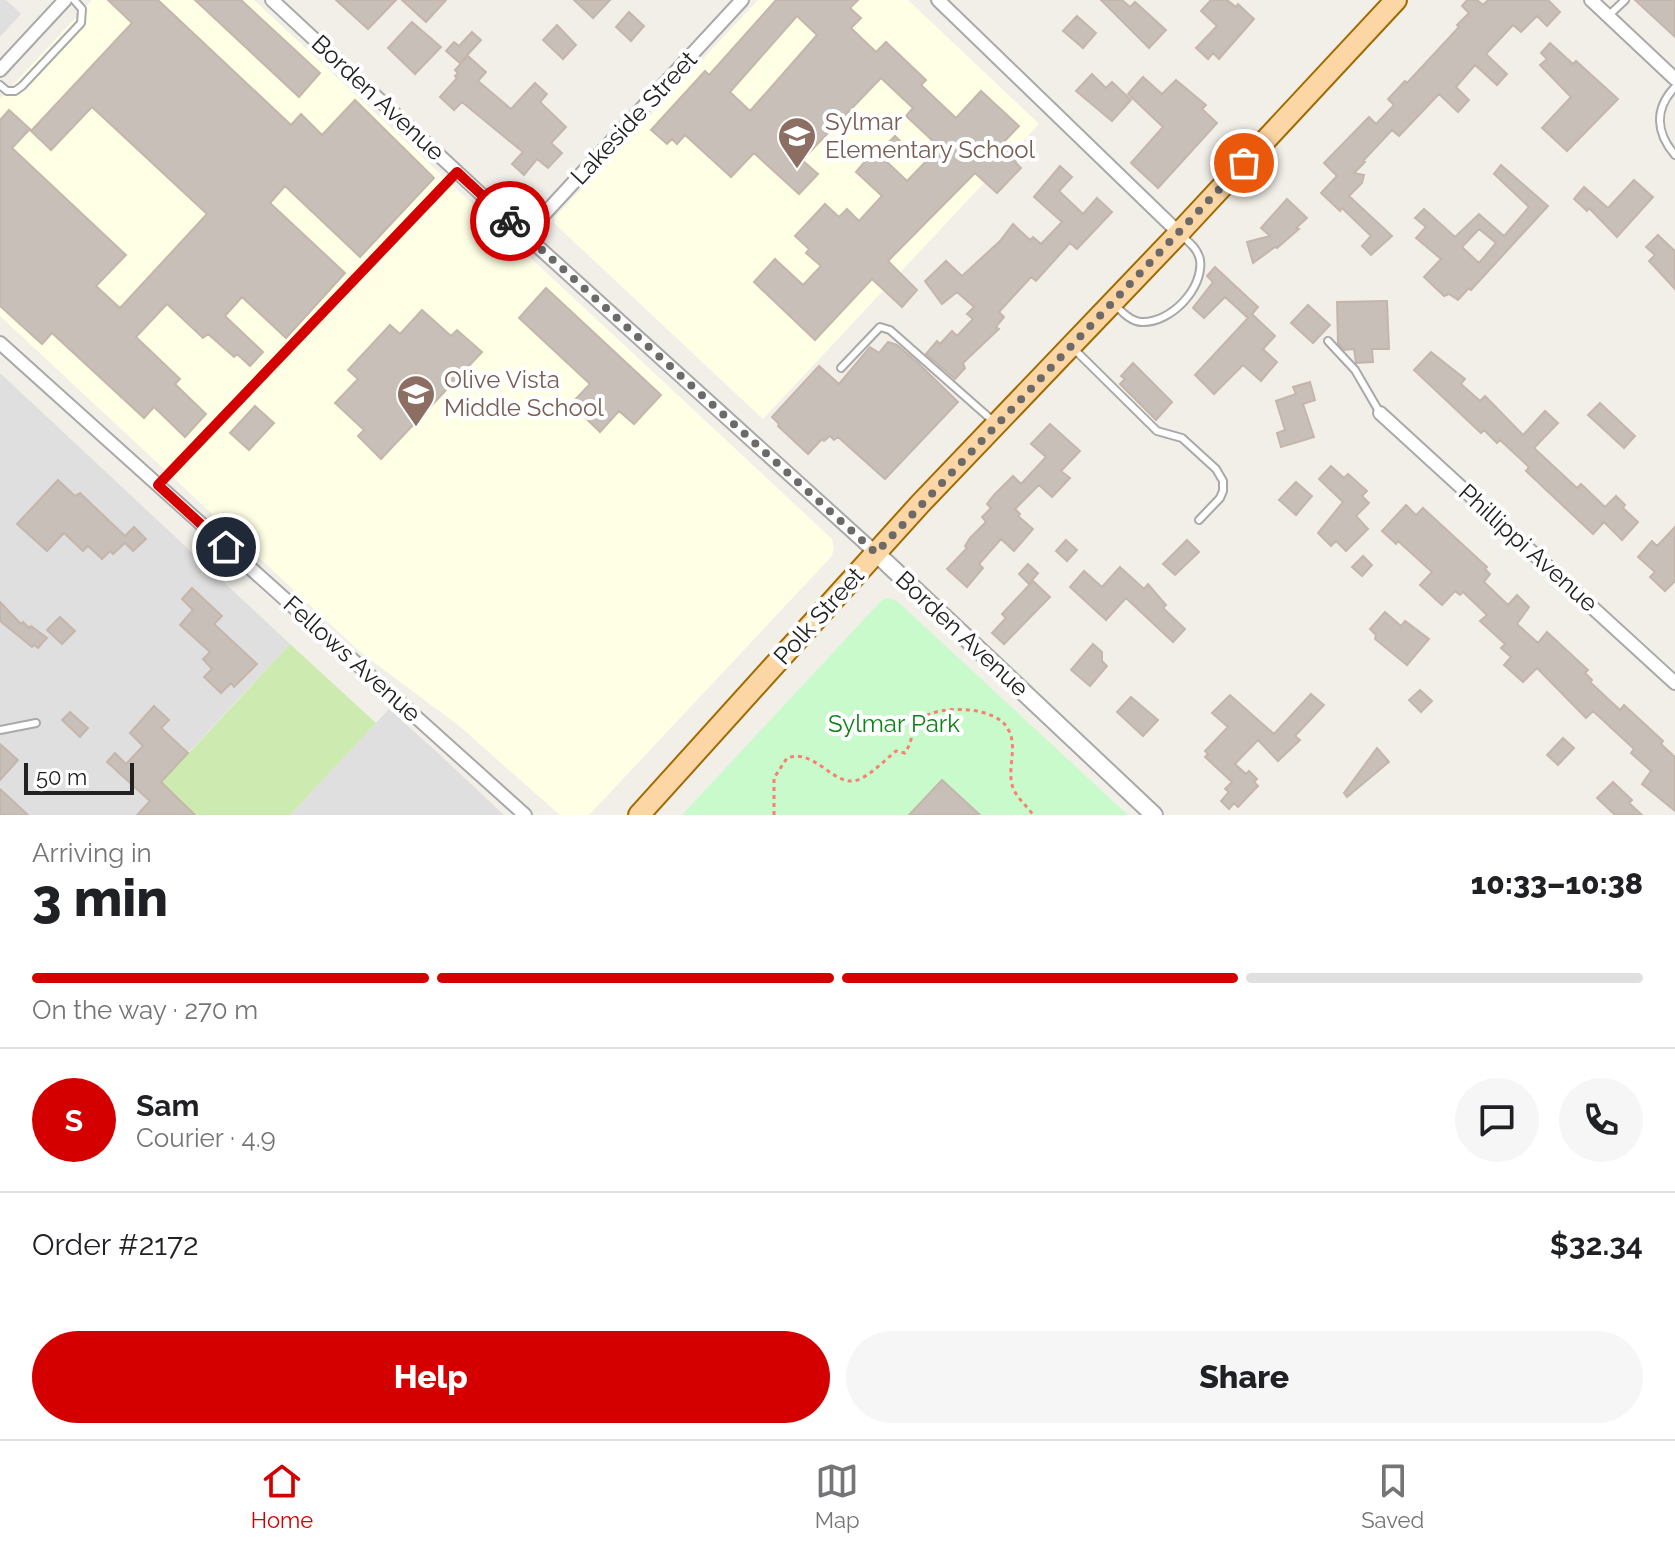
<!DOCTYPE html>
<meta charset="utf-8">
<style>
body{margin:0;font-family:Raleway,sans-serif;background:#f6f6f6;color:#202124;height:100vh;display:flex;flex-direction:column;font-size:30px;white-space:nowrap}
*{box-sizing:border-box;margin:0}
p{font-size:26px;color:#757577}
.icon{flex:none;width:44px;height:44px;fill:none;stroke:currentColor;stroke-width:2;stroke-linecap:round;stroke-linejoin:round}
.map{position:relative;height:815px;overflow:hidden}
.drawer{display:flex;flex-direction:column;background:#fff;flex:1}
.drawer>*{flex:none}
.scale{position:absolute;left:24px;bottom:20px;width:110px;box-sizing:border-box;padding-left:8px;border:4px solid #222;border-top:0;font-size:22px;line-height:28px;white-space:nowrap;color:#222;-webkit-text-stroke:6px #fff;paint-order:stroke}
.pin{position:absolute;display:grid;place-items:center;width:68px;height:68px;color:#fff;margin:-34px;border:4px solid #fff;border-radius:50%;box-shadow:0 2px 8px #0007}
.courier{position:absolute;display:grid;place-items:center;width:80px;height:80px;margin:-40px;border:6px solid #d40000;border-radius:50%;background:#fff;color:#222;box-shadow:0 2px 10px #0007}
.head em{font-style:normal;font-weight:800}
.head div{display:flex;flex-direction:column-reverse}
.head{display:flex;align-items:center;justify-content:space-between;height:136px;padding:0 32px}
h1{font-size:52px;font-weight:800;line-height:60px}
.bar{display:grid;grid-template-columns:repeat(4,1fr);gap:12px 8px;align-content:center;height:96px;padding:0 32px}
.bar i{height:10px;border-radius:6px;background:#e0e0e0}
.bar .selected{background:#d40000}
.bar p{grid-column:span 4}
.line{display:flex;align-items:center;gap:20px;padding:0 32px;border-top:2px solid #e0e0e0}
.line div{flex:1}
.round{display:grid;place-items:center;flex:none;width:84px;height:84px;border-radius:42px;background:#f6f6f6}
.button{display:flex;gap:16px;margin-top:auto;padding:16px 32px}
.button a{flex:1;height:92px;border-radius:48px;background:#d40000;color:#fff;font-size:32px;font-weight:800;line-height:92px;text-align:center}
.button a+a{background:#f6f6f6;color:#202124}
.tab-bar{display:flex;justify-content:space-around;align-items:center;height:112px;border-top:2px solid #e0e0e0;background:#fff;font-size:22px;color:#757577}
.tab-bar a{display:grid;justify-items:center;gap:4px}
.tab-bar .selected{color:#d40000}
.map>svg:first-child{display:block}
</style>
<div class="map">
<svg width="1675" height="815" viewBox="0 0 1675 815">
<rect width="100%" height="100%" fill="#f2efe9"/>
<path fill="#e0dfdf" d="M0 0H6L21 14 0 37Z
M0 373 290 644 161 782 194 815H0Z
M389 709 439 754 504 815H290Z"/>
<path fill="#ffffe5" d="M92 0H254L832 539 834 547 832 556 589 815H560L458 725 360 652 0 316V99Z
M758 0H908L1039 124 763 419 554 223 555 217Z"/>
<path fill="#cdebb0" d="M290 644 376 723 290 815H194L161 783Z"/>
<path fill="#c8facc" d="M889 598 897 601 1128 815H682L882 600Z"/>
<path fill="#c7bfb8" stroke="#c4b6ab" stroke-width="2" fill-rule="evenodd" d="M108 0H158L291 125 301 114 322 135 355 100 434 178 360 257 285 186 270 203 345 273 286 338 242 297 225 316 263 352 250 366 237 354 234 357 208 334 203 338 167 304 136 337 180 379 175 384 206 414 185 437 154 407 144 418 52 333 42 344 0 306V120L9 110 30 129 12 148 126 255 96 286 120 308 207 214 92 107 51 150 31 131 132 23Z
M195 0H241L320 73 299 97Z
M336 0H396L368 29Z
M402 0H446L426 22Z
M574 0H610L593 18Z
M776 0H858L850 8 861 18 851 28 876 52 886 42 926 80 921 85 956 118 981 91 1019 126 1002 144 1019 158 1015 162 1021 168 997 193 975 173 888 261 917 290 902 307 872 279 815 340 754 282 775 259 803 285 821 266 806 253 809 249 795 236 825 204 839 217 847 209 859 221 882 196 856 172 873 152 876 155 895 136 904 145 887 162 907 181 936 151 930 146 934 142 906 116 913 108 881 78 802 160 818 174 799 194 754 153 731 177 685 135 677 144 672 139 667 144 651 130 705 71 709 75ZM797 16 817 35 750 111 730 92Z
M1101 0H1122L1130 7 1135 2 1166 30 1149 48Z
M1211 0H1227L1236 7 1238 4 1254 19 1219 59 1213 53 1208 59 1196 48 1217 26 1201 11Z
M1467 0H1477L1483 5 1488 0H1548L1560 12 1547 26 1537 16 1521 32 1513 25 1486 54 1507 74 1497 85 1475 65 1456 87 1469 100 1458 112 1439 94 1399 136 1392 130 1363 161 1365 162 1354 173 1364 175 1362 183 1349 196 1392 236 1371 255 1362 246 1371 236 1342 208 1340 211 1321 193 1337 176 1324 163 1369 117 1376 124 1394 105 1388 99 1405 81 1407 83 1459 27 1457 25 1469 13 1462 6Z
M1635 0H1675V37Z
M629 12 644 26 631 41 616 27Z
M1077 16 1096 33 1083 48 1063 31Z
M412 22 441 47 415 74 388 48Z
M557 25 576 45 563 59 543 40Z
M472 32 481 40 460 63 446 51 454 42 459 46Z
M1550 43 1573 64 1576 61 1618 99 1567 151 1542 128 1571 97 1540 65 1547 59 1541 53Z
M468 56 486 72 478 81 511 109 535 83 547 94 540 102 566 127 551 143 562 153 548 168 537 159 524 175 512 164 523 152 462 102 454 110 440 97 457 78 455 76 458 73 455 70Z
M1092 74 1106 88 1112 82 1131 100 1112 121 1076 91Z
M1143 77 1162 94 1176 80 1206 105 1202 109 1217 123 1158 188 1131 163 1163 127 1128 94Z
M1501 165 1548 206 1471 290 1469 288 1458 300 1449 294 1444 296 1424 277 1441 259 1416 238 1426 227 1415 218 1424 209 1455 237 1479 214 1504 236 1529 207 1494 174ZM1479 229 1496 243 1479 263 1462 247Z
M1060 166 1072 177 1059 191 1083 214 1097 198 1112 212 1077 249 1070 243 1036 281 1031 277 999 312 1004 317 996 327 999 329 963 363 965 368 955 379 926 354 937 341 940 344 952 331 957 336 973 319 967 314 974 307 957 292 942 304 925 281 946 261 962 276 1000 241 1013 224 1030 240 1033 237 1041 244 1062 222 1034 197Z
M1634 180 1653 197 1617 237 1589 208 1587 211 1574 199 1584 187 1608 208Z
M1287 199 1307 218 1296 228 1299 229 1277 248 1275 247 1253 263 1247 242 1270 236 1261 228Z
M1658 235 1675 251V289L1649 261 1655 255 1646 247Z
M1215 267 1258 307 1252 314 1275 336 1263 349 1277 362 1261 381 1243 365 1214 394 1195 375 1248 318 1225 297 1204 318 1193 308 1213 282 1207 276Z
M546 288 661 395 634 424 619 411 600 432 571 404 590 384 519 318Z
M1387 301 1389 349H1372L1373 362 1356 363 1354 349 1344 350 1338 343 1337 302Z
M1308 305 1330 325 1313 343 1291 323Z
M422 310 451 336 457 330 482 352 381 459 358 436 364 430 335 403 358 379 348 370 390 325 400 334Z
M888 342 897 345 918 363 958 402 885 479 838 437 834 440 830 436 824 441 822 439 808 454 778 426 779 424 772 417 819 366 839 384 870 347 879 353Z
M1431 352 1465 379 1461 384 1480 401 1485 396 1523 435 1545 411 1558 423 1534 448 1577 488 1581 484 1605 507 1616 496 1625 505 1623 508 1638 522 1622 540 1604 522 1593 534 1526 471 1529 467 1500 440 1497 443 1484 430 1481 433 1414 370Z
M1133 363 1172 402 1156 420 1120 384 1125 379 1121 376Z
M1310 382 1315 400 1303 404 1314 437 1281 447 1277 433 1285 430 1276 401 1296 394 1293 387Z
M1600 403 1635 436 1624 448 1588 415Z
M255 406 274 423 249 450 230 433Z
M1050 424 1080 451 1061 471 1070 478 1052 497 1039 485 1015 509 1020 514 1018 516 1033 529 1014 551 1001 539 979 564 983 568 967 587 947 569 967 548 965 546 970 538 986 522 982 517 991 508 987 504 994 495 1013 476 1021 484 1046 457 1031 444Z
M1331 466 1344 478 1348 474 1367 491 1362 496 1369 503 1356 516 1368 529 1346 551 1336 541 1331 546 1318 533 1343 502 1319 479Z
M58 480 75 496 80 493 125 536 134 527 146 539 133 551 125 543 113 554 110 551 102 559 88 546 83 551 64 533 47 551 17 524Z
M1296 482 1312 496 1296 515 1279 500Z
M1406 505 1416 515 1423 508 1487 567 1485 569 1490 574 1484 582 1508 605 1517 595 1529 607 1517 624 1538 643 1547 632 1588 670 1585 673 1592 680 1590 682 1620 710 1624 705 1663 741 1661 744 1675 757V811L1642 784 1651 771 1631 753 1634 749 1593 711 1586 718 1537 668 1523 682 1504 665 1511 657 1501 648 1505 644 1480 621 1487 615 1463 592 1460 595 1455 591 1442 605 1420 585 1432 572 1398 541 1396 544 1382 531Z
M1675 527V581L1665 591 1650 577 1655 572 1638 557 1652 541 1657 546Z
M1066 540 1077 550 1067 561 1056 551Z
M1187 540 1199 552 1175 575 1163 564Z
M1363 556 1372 565 1362 576 1352 567Z
M1028 564 1038 573 1029 584 1019 574Z
M1120 567 1144 589 1148 584 1166 605 1163 608 1185 629 1173 642 1126 598 1106 620 1070 587 1084 571 1102 587Z
M1033 581 1050 597 1004 644 992 633 1006 618 1002 614Z
M192 588 222 616 214 624 257 664 234 687 231 683 221 693 204 677 212 669 203 659 210 652 180 625 193 610 182 599Z
M0 602 21 624 23 622 29 628 31 626 47 638 38 648 34 645 32 647 0 621Z
M1385 612 1401 626 1405 621 1429 639 1407 665 1375 639 1376 635 1370 629Z
M60 617 75 631 62 644 47 630Z
M1093 644 1102 652V661L1107 666 1090 686 1071 670Z
M1420 690 1432 701 1421 712 1409 700Z
M1311 694 1324 705 1295 736 1300 740 1278 761 1258 740 1235 764 1246 774 1249 771 1257 779 1254 782 1258 786 1238 807 1234 803 1229 809 1221 801 1229 792 1225 789 1232 782 1205 757 1208 754 1205 751 1228 727 1212 713 1230 695 1274 734Z
M1131 697 1158 720 1143 736 1117 712Z
M154 706 169 720 161 728 188 753 161 782 195 815H137L150 801 107 762 115 753 126 764 143 746 130 733Z
M70 712 88 728 80 737 62 720Z
M1563 738 1574 748 1558 765 1547 755Z
M0 744 18 760 0 780Z
M1377 748 1389 762 1347 797 1344 793Z
M942 780 980 815H909Z
M1613 782 1632 800 1629 803 1642 815H1615L1597 798Z
M0 789 28 815H0Z"/>
<g fill="none" stroke-linecap="round" stroke-linejoin="round">
<defs>
<path id="service" d="M1608 16 1625 0
M0 85 7 91H15L22 86 81 23 82 9 74 0
M1675 87C1654 109 1656 133 1675 155
M1116 306C1123 313 1132 322 1142 322 1171 323 1204 288 1200 260 1198 249 1189 242 1181 235
M1328 341 1355 370 1380 413
M1074 349 1157 431 1182 438 1216 469 1223 481V491L1220 498 1199 520
M841 368 880 327 890 330 994 422
M158 485 457 172
M0 730 36 723"/>
<path id="minor" d="M272 0 525 235 876 553
M938 0 1179 233
M1591 0 1675 79
M0 70 65 0
M525 235 742 0
M0 343 525 815
M1380 413 1675 683"/>
<path id="tertiary" d="M876 553 1154 815"/>
<path id="primary" d="M639 815 920 504 1179 233 1396 0"/>
</defs>
<use href="#service" stroke="#a9a9a9" stroke-width="10"/>
<use href="#minor" stroke="#a9a9a9" stroke-width="16"/>
<use href="#tertiary" stroke="#a9a9a9" stroke-width="20"/>
<use href="#primary" stroke="#a06b00" stroke-width="24"/>
<path stroke="#fa8072" stroke-width="3" stroke-dasharray="4 4" stroke-linecap="butt" d="M774 815V778L787 758C817 747 836 793 862 778 875 771 885 760 896 751L905 753C912 743 912 728 921 719 939 704 996 706 1008 729 1019 748 1005 772 1014 790 1018 799 1028 807 1033 815"/>
<use href="#service" stroke="#fff" stroke-width="6"/>
<use href="#minor" stroke="#fff" stroke-width="12"/>
<use href="#tertiary" stroke="#fff" stroke-width="16"/>
<use href="#primary" stroke="#fcd6a4" stroke-width="20"/>
</g>
<g fill="none" stroke-linecap="round" stroke-linejoin="round">
<path stroke="#6b6a68" stroke-width="8" stroke-dasharray="0 14.4" d="M510 221 876 553 1244 163"/>
<path stroke="#d40000" stroke-width="10" d="M226 547 158 485 457 172 510 221"/>
</g>
<defs>
<symbol id="school-pin" viewBox="-11 -11 22 30"><path d="M0 17L-7.5 6A9.5 9.5 0 1 1 7.5 6Z" fill="#8d6e63" stroke="#fff"/><path d="M0-5L7-2L0 1L-7-2ZM-4 1L0 2.5L4 1V4Q0 6-4 4Z" fill="#fff"/></symbol>
</defs>
<g fill-rule="evenodd">
<use href="#school-pin" x="775" y="114" width="44" height="60"/>
<use href="#school-pin" x="394" y="372" width="44" height="60"/>
</g>
<g text-anchor="middle" stroke-width="8" stroke-linejoin="round" paint-order="stroke">
<g font-size="24" fill="#222" stroke="#fff">
<text transform="translate(378 98) rotate(43)" y="8">Borden Avenue</text>
<text transform="translate(634 118) rotate(-47)" y="8">Lakeside Street</text>
<text transform="translate(1528 548) rotate(42)" y="8">Phillippi Avenue</text>
<text transform="translate(819 616) rotate(-48)" y="8">Polk Street</text>
<text transform="translate(962 634) rotate(43)" y="8">Borden Avenue</text>
<text transform="translate(352 659) rotate(42)" y="8">Fellows Avenue</text>
</g>
<g font-size="24" fill="#785e54" stroke="#fff" text-anchor="start">
<text x="825" y="130">Sylmar<tspan x="825" dy="28">Elementary School</tspan></text>
<text x="444" y="388">Olive Vista<tspan x="444" dy="28">Middle School</tspan></text>
</g>
<g font-size="24" fill="#0c8416" stroke="#fff">
<text x="894" y="732">Sylmar Park</text>
</g>
</g>
</svg>
<div class="scale">50 m</div>
<div class="pin" style="left:1244px;top:163px;background:#ea580c"><svg class="icon" aria-label="bag" viewBox="0 0 24 24"><path d="M5 8h14l-1 12H6zM9 8a3 3 0 0 1 6 0"/></svg></div>
<div class="pin" style="left:226px;top:547px;background:#1f2937"><svg class="icon" aria-label="home" viewBox="0 0 24 24"><path d="M3 11l9-7 9 7M6 9v11h12V9"/></svg></div>
<div class="courier" style="left:510px;top:221px"><svg class="icon" aria-label="bike" viewBox="0 0 24 24"><circle cx="6" cy="16" r="4"/><circle cx="18" cy="16" r="4"/><path d="M6 16l4-8h5l3 8M10 8l3 8H6M13 5h3"/></svg></div>
</div>
<section class="drawer">
<div class="head"><div><h1>3 min</h1><p>Arriving in</p></div><em>10:33–10:38</em></div>
<div class="bar"><i class="selected"></i><i class="selected"></i><i class="selected"></i><i></i><p>On the way · 270 m</p></div>
<div class="line" style="height:144px"><b class="round" style="background:#d40000;color:#fff">S</b><div><b>Sam</b><p>Courier · 4.9</p></div><a class="round"><svg class="icon" aria-label="chat" viewBox="0 0 24 24"><path d="M4 5h16v11H9l-5 4z"/></svg></a><a class="round"><svg class="icon" aria-label="phone" viewBox="0 0 24 24"><path d="M5 4h4l2 5-3 2q2 4 5 5l2-3 5 2v4C11 20 4 13 5 4z"/></svg></a></div>
<div class="line" style="height:104px"><div>Order #2172</div><b>$32.34</b></div>
<div class="button"><a>Help</a><a>Share</a></div>
</section>
<nav class="tab-bar">
<a class="selected"><svg class="icon" aria-label="home" viewBox="0 0 24 24"><path d="M3 11l9-7 9 7M6 9v11h12V9"/></svg>Home</a>
<a><svg class="icon" aria-label="map" viewBox="0 0 24 24"><path d="M3 6l6-2 6 2 6-2v14l-6 2-6-2-6 2zM9 4v14M15 6v14"/></svg>Map</a>
<a><svg class="icon" aria-label="saved" viewBox="0 0 24 24"><path d="M7 4h10v16l-5-4-5 4z"/></svg>Saved</a>
</nav>
